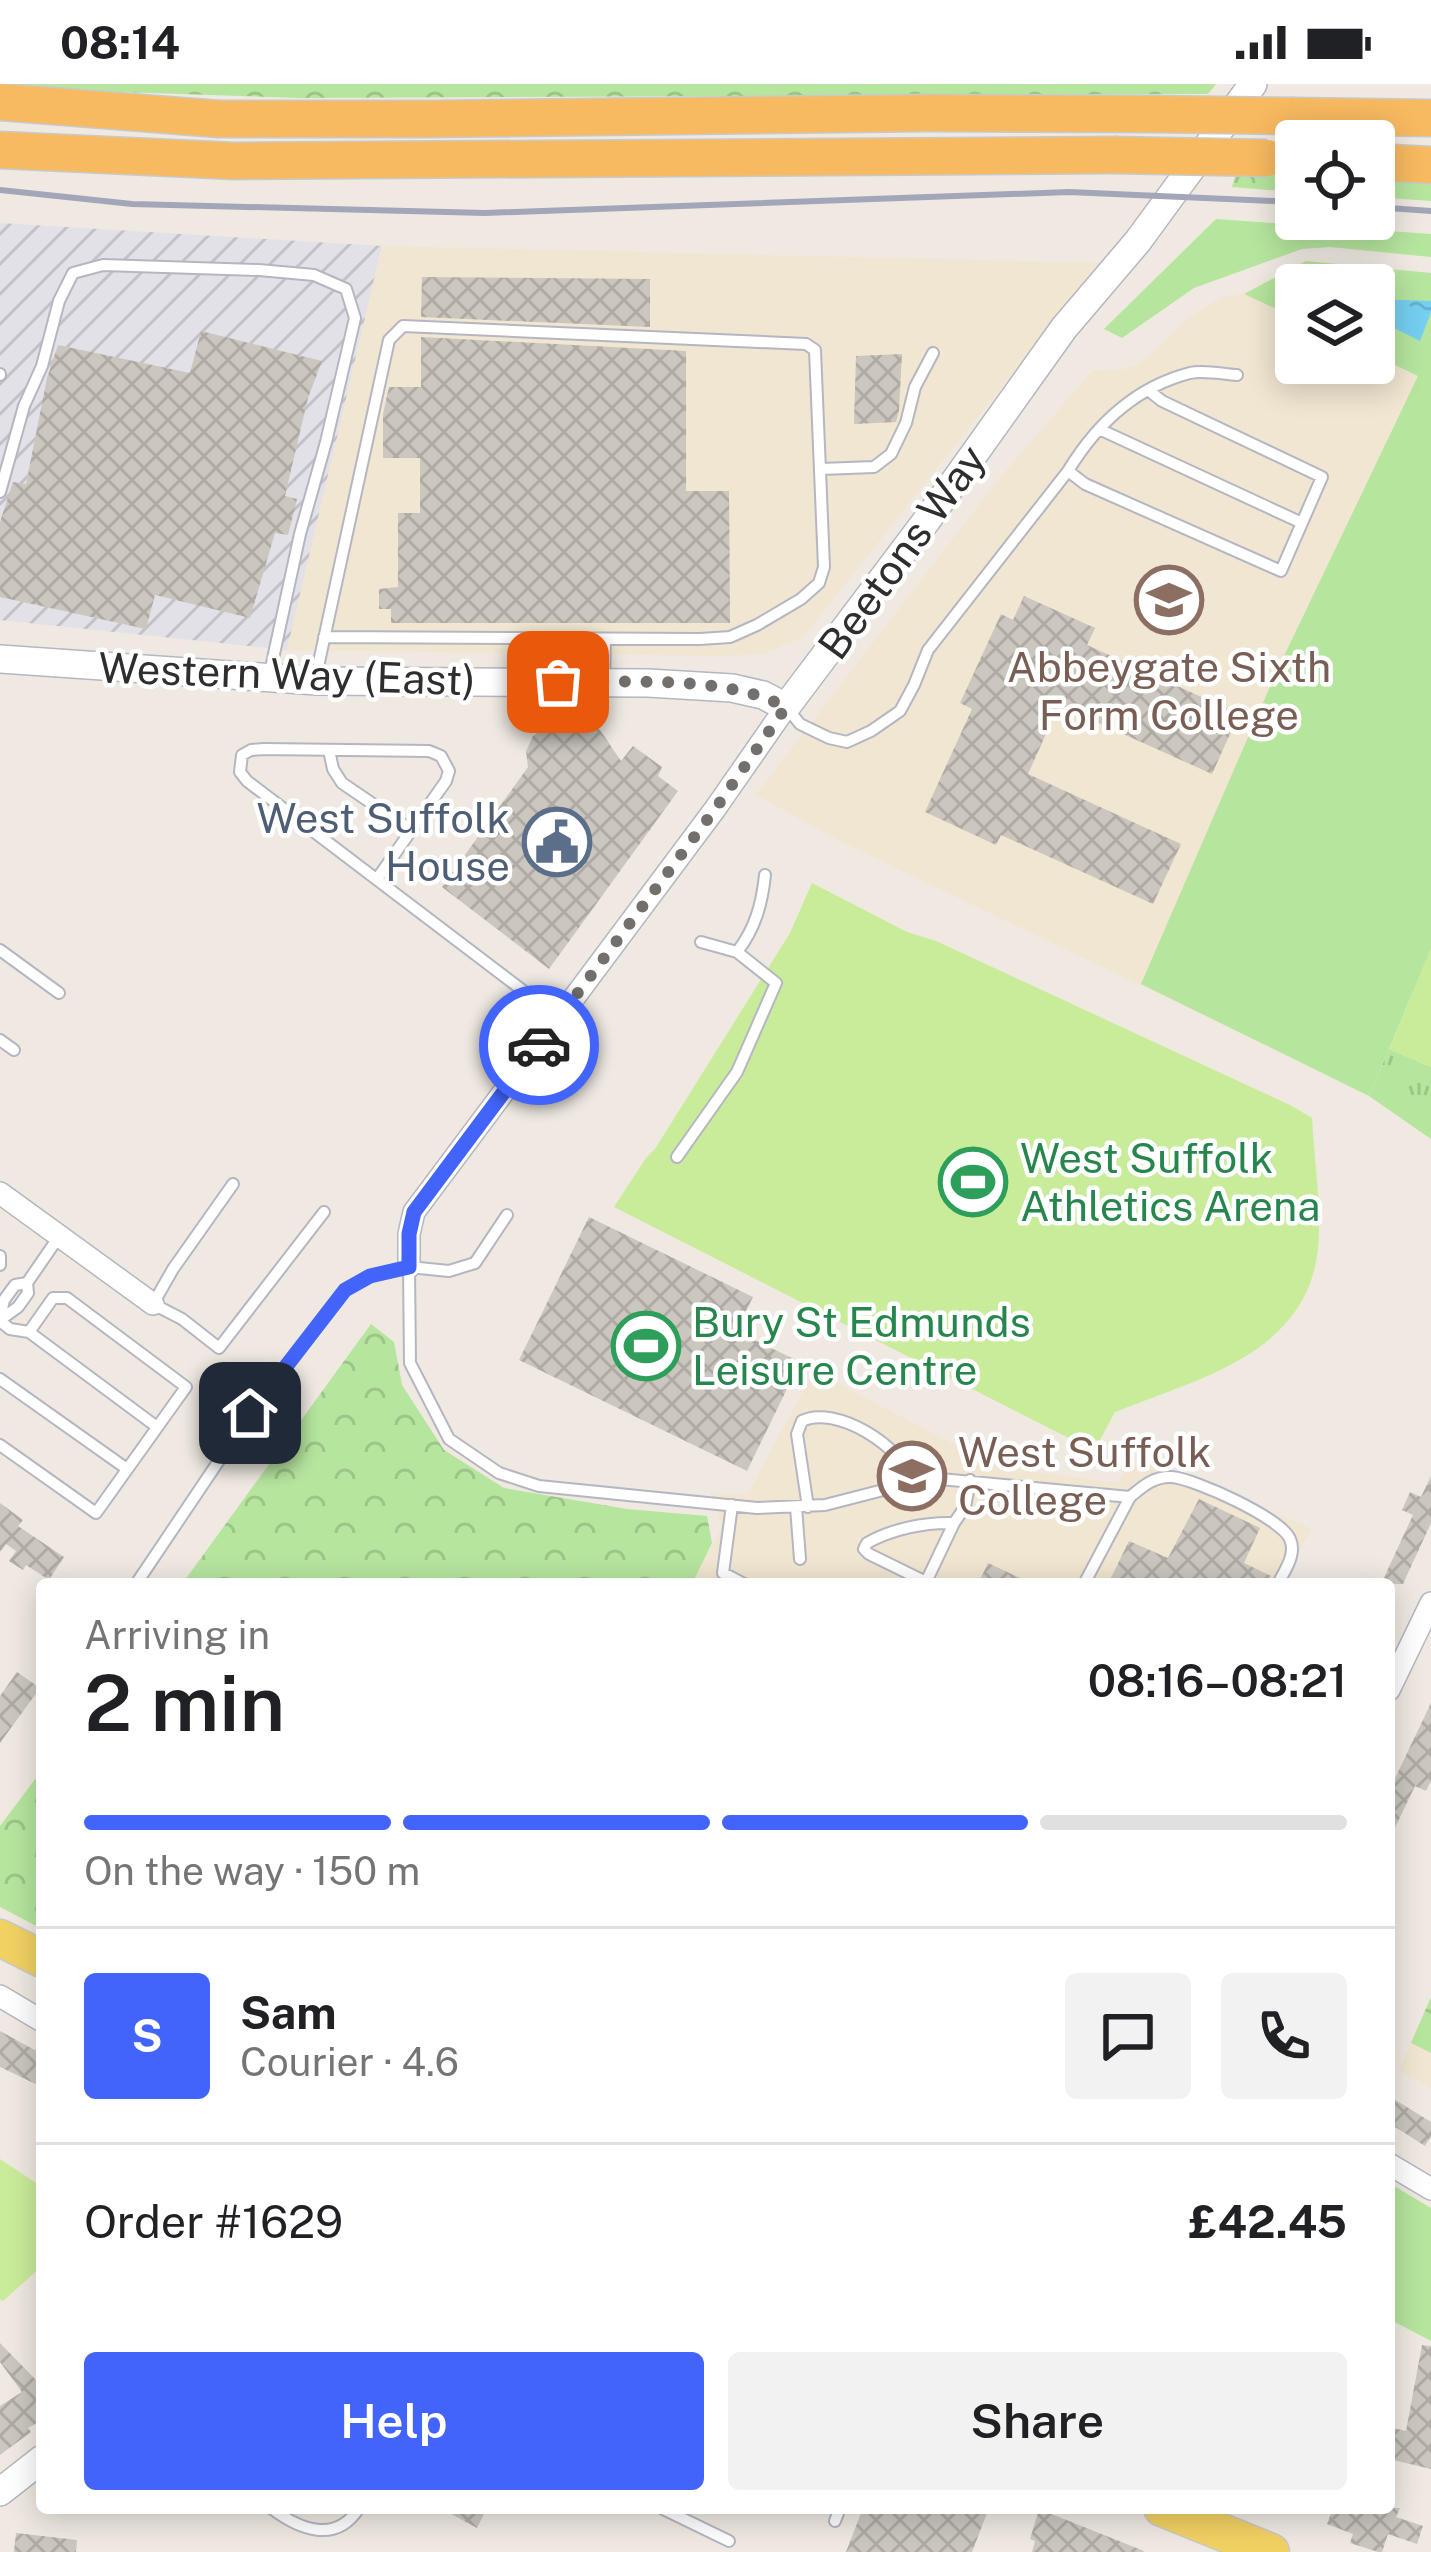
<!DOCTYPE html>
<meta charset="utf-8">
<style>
body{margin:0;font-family:"Public Sans",sans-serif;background:#f2f2f2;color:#202124;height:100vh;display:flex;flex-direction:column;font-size:45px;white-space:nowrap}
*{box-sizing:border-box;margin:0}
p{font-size:39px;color:#757577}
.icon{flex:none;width:66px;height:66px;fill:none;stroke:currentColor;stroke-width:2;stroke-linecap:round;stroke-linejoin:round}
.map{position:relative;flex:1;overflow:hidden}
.panel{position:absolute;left:36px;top:1494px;width:1359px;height:936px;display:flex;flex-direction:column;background:#fff;border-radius:12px;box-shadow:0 6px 30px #0003}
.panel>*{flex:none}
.controls{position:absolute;left:1275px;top:36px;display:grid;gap:24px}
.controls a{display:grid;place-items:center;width:120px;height:120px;border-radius:12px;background:#fff;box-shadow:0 6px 30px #0003;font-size:60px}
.pin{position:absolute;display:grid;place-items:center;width:102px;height:102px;color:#fff;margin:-51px;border-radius:24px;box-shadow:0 6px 18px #0006}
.courier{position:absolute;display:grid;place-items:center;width:120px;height:120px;margin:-60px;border:9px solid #4264fb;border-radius:50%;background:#fff;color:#222;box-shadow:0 3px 15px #0007}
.summary em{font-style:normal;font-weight:600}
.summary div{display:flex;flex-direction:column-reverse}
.summary{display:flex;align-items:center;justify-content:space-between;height:204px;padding:0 48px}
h1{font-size:78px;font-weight:600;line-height:90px}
.bar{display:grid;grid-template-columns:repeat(4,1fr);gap:18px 12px;align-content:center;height:144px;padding:0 48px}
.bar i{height:15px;border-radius:9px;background:#e0e0e0}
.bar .on{background:#4264fb}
.bar p{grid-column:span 4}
.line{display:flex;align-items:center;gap:30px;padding:0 48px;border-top:3px solid #e0e0e0}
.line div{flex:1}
.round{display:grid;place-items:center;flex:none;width:126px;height:126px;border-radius:12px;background:#f2f2f2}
.cta{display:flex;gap:24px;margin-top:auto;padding:24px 48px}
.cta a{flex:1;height:138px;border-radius:12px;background:#4264fb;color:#fff;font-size:48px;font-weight:600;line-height:138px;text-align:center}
.cta a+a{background:#f2f2f2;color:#202124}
.status{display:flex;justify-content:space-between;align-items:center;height:84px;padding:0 60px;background:#fff;direction:ltr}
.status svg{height:33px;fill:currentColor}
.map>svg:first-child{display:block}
</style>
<div class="status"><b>08:14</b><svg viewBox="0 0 49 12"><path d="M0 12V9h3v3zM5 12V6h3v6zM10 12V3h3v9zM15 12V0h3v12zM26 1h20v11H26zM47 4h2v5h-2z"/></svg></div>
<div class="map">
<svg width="1431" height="2468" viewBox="0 0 1431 2468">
<defs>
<pattern id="industrial-furrows" width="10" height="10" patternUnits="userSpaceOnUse" patternTransform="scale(3)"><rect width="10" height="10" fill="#e3e1e8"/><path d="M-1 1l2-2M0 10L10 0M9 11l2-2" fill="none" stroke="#c3c1c7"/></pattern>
<pattern id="grass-tufts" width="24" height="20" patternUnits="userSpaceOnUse" patternTransform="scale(3)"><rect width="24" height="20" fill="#b6e59e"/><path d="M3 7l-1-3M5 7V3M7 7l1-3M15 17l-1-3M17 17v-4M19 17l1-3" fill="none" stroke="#9dc588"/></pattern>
<pattern id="forest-crowns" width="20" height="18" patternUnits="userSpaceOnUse" patternTransform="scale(3)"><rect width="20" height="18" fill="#b6e59e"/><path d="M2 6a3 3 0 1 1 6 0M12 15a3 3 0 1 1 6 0" fill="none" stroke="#9dc588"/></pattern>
<pattern id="water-ripples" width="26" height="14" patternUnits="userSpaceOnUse" patternTransform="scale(3)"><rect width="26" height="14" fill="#75cff0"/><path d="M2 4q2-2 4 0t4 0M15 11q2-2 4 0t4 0" fill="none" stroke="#66b2ce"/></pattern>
<pattern id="building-cross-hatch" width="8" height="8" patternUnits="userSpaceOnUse" patternTransform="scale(3)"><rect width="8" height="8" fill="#cbc7bf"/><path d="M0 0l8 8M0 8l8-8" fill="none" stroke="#afaba4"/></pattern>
</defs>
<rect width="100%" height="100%" fill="#efe9e1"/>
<path fill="url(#industrial-furrows)" d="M0 139 382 162 287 566 0 536Z"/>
<path fill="#f0e6d1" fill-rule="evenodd" d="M382 162 1100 179 803 553 763 570 722 572 287 566Z
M1306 177 1431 189V1055L1369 1011 842 758 756 711 998 396 1092 287 1121 286 1142 278 1190 233 1221 214 1244 210ZM1296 201H1374V279H1296Z
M814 1287 997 1383 1118 1399 1130 1377 1164 1385 1311 1444 1283 1500H692L721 1445 713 1409 747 1411Z
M1431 1913V2004L1399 1986Z"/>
<path fill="url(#grass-tufts)" d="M1389 965 1431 983V1055L1369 1012Z"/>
<path fill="url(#forest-crowns)" d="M10 0H1216L1208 10 301 14 62 6Z
M1236 89 1296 91V108L1232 103Z
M1374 94 1431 97V117L1374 113Z
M371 1240 394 1258 402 1301 444 1366 504 1404 627 1425 707 1432 712 1459 692 1500H182Z
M42 1686V1845L0 1823V1742Z
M1431 1913V1969L1411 1959Z"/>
<path fill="#b6e59e" d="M1216 135 1431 150V173L1330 163 1302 165 1194 204 1122 254 1104 245Z
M1306 177 1431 189V865L1369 1012 1141 900 1275 591 1418 292 1374 271V201H1296V234L1244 210Z
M1389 2099 1431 2124V2257L1389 2235Z"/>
<path fill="#c9ec9a" d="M812 799 907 848 936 857 1290 1021 1312 1034C1314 1075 1322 1124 1318 1164 1308 1270 1197 1295 1115 1328L1094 1367 614 1123 646 1074 655 1065 790 849Z
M1431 865V983L1389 965Z
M0 2075 42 2103V2182L3 2217 0 2216Z"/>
<path fill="url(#water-ripples)" d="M1374 215 1431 217V228L1420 257 1374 234Z"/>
<path fill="url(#building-cross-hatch)" d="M422 193 650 195V243L421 233Z
M201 247 322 277 308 314 285 412 297 415 288 451 275 449 250 534 155 511 146 545 0 513V438L13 398 26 400 47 294 58 261 190 289Z
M421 253 686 267V407H729L730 539H391V525H379V505L398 503V429H420V374H383V330L389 303H421Z
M902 270 899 327 896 338 854 340 856 272Z
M1024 512 1095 544 1087 561 1239 630 1212 690 1059 621 1028 690 1181 760 1153 820 1001 751 996 761 925 728 972 625 960 619 1001 530 1013 536Z
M568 635 584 638 600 646 621 677 633 662 662 683 658 692 678 707 549 885 442 803 528 683 526 667 533 652 555 637Z
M589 1133 753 1213 736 1247 800 1278 747 1387 519 1276Z
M1431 1392V1439L1403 1500H1381L1413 1431 1402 1426 1410 1408 1421 1413Z
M1199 1415 1260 1444 1244 1479 1271 1492 1268 1500H1108L1129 1457 1168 1474Z
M0 1419 23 1436 18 1442 64 1473 49 1496 26 1481 23 1486 9 1477 16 1467 6 1460 0 1468Z
M988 1479 1033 1500H978Z
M17 1588 40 1604 0 1659V1612Z
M1431 1619V1697L1426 1707 1415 1702 1389 1756V1707Z
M0 1947 42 1970V2003L0 1983Z
M1389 2012 1431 2038V2052L1425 2062 1389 2039Z
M0 2259 38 2298 42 2296V2336L28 2344 31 2348 0 2371V2322L22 2308 0 2278Z
M1422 2261 1431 2262V2385L1389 2375V2343L1406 2347Z
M440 2424H487L477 2444Z
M863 2424H989L972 2468H846Z
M1333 2424 1357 2431 1360 2424H1400L1396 2433 1423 2442 1417 2460 1388 2450 1382 2468H1378L1350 2459 1353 2450 1327 2440Z
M1039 2425 1144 2467 1143 2468H1032L1035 2457 1030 2455Z
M16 2449 77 2456 76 2468H14Z"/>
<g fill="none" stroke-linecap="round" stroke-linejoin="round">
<defs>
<path id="service" d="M0 290V291
M1099 345 1302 439
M821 385 874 383 891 370 906 339 915 303 933 269
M1068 387 1085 400 1281 487 1322 393 1162 317 1148 306
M0 408 24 322 42 282 59 217 73 189 103 181 259 186 314 191 346 205 355 234 326 358 300 450 269 593
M318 594 319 578 389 256 403 242 806 260 815 266 824 483 819 499 801 515 757 541 730 553 700 555 324 553
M604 599 605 555
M788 625 800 640 829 654 847 658 871 647 900 627 914 601 928 566 1068 387C1096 341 1136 303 1190 289 1204 286 1222 290 1237 291
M329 666 333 685 342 699 411 746
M377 795 446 697 449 687 441 672 429 667 264 665 251 666 242 671 240 688 247 697 559 934
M0 866 59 909
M737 868C755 845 762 820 765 791
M0 956 14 966
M677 1073 737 988 776 899 737 868 701 858
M233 1100 173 1185 153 1220 182 1235 219 1264 324 1128
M0 1172V1181
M409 1183 410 1279 449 1355 499 1389 539 1402 757 1424 825 1421 930 1394 1130 1413 1084 1500
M0 1234 4 1216 15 1201 27 1199
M0 1236 18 1223 28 1209 27 1199 60 1151
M0 1237 10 1245 29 1248 157 1343
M0 1295 127 1385
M0 1361 96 1429 186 1303 67 1214H53L29 1248
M1130 1413C1143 1402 1154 1392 1172 1393 1195 1395 1281 1434 1290 1455 1297 1471 1284 1487 1278 1500
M732 1421 723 1489 744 1500
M796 1423 800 1475
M808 1423 797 1350 802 1337C834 1320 906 1363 911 1399
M954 1439 926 1498 869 1470 864 1465 867 1459C892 1445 925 1438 954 1439L965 1423 970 1396
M136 1500 251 1329 345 1206 370 1192 409 1183 449 1187 475 1179 507 1131
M271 2424C300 2446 336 2460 359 2424
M661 2424 729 2457
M835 2437 840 2424"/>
<path id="minor" d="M0 1109 153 1220
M409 1183V1150L414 1128 715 725 786 623
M1389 1606 1431 1519
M0 1912 42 1937
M1389 2080 1431 2105"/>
<path id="tertiary" d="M0 575 317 597 648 599 732 604 763 611 786 623 927 436 1064 244 1138 157 1253 0
M0 2408 42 2375"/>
<path id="primary" d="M0 1854 42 1875
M1162 2424 1271 2468"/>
<path id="trunk" d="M0 18 219 35H431L927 29 1151 30
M1294 32 1431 34
M0 66 235 77 1114 71
M1374 78 1431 81"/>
</defs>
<use href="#service" stroke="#b4b7c1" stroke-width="14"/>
<use href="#minor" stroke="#b4b7c1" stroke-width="24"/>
<use href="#tertiary" stroke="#b4b7c1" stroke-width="30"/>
<use href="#primary" stroke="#c9c9c9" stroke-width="39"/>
<use href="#trunk" stroke="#c9c9c9" stroke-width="39"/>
<use href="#service" stroke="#fff" stroke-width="10"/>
<use href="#minor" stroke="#fff" stroke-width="21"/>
<use href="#tertiary" stroke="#fff" stroke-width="27"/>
<use href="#primary" stroke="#f2d163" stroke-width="36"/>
<use href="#trunk" stroke="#f8ba60" stroke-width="36"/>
<path stroke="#a3a6b8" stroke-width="6" d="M0 106 132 120 485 129 1069 108 1296 118
M1374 123 1431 127"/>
<defs>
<path id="trunk-bridge" d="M1151 30 1294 32
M1114 71 1267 74"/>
</defs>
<use href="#trunk-bridge" stroke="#c9c9c9" stroke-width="39" stroke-linecap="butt"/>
<use href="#trunk-bridge" stroke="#f8ba60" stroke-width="36"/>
</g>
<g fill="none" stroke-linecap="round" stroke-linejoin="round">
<path stroke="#726f6d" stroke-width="12" stroke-dasharray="0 21.6" d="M539 961 716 724 786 623C721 590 630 599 558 598"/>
<path stroke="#4264fb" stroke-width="15" d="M250 1329 345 1206 370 1192 409 1183V1150L414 1128 539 961"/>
</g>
<defs>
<symbol id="university-ring" viewBox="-11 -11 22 22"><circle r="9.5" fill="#fff" stroke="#8d6e63" stroke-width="1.5"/><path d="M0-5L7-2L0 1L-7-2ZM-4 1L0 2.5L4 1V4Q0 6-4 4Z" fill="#8d6e63"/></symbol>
<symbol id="civic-ring" viewBox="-11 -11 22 22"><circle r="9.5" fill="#fff" stroke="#5c6f8a" stroke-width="1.5"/><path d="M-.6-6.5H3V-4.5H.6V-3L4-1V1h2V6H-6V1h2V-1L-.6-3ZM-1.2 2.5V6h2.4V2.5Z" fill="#5c6f8a"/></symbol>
<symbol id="stadium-ring" viewBox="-11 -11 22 22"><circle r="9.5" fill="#fff" stroke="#2e9e5b" stroke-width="1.5"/><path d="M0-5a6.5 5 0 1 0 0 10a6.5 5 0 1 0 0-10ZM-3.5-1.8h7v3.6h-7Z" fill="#2e9e5b"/></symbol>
</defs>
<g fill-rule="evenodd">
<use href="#university-ring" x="1131" y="478" width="76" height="76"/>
<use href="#civic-ring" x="519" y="720" width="76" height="76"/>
<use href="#stadium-ring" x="935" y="1060" width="76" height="76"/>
<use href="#stadium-ring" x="608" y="1224" width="76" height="76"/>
<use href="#university-ring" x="874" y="1354" width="76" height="76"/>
</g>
<g text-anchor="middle" stroke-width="9" stroke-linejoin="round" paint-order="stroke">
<g font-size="42" fill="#2e2e2e" stroke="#fff">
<text transform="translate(902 468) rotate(-54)" y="15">Beetons Way</text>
<text transform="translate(287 590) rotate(2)" y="15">Western Way (East)</text>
</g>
<g font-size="42" fill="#785e54" stroke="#fff">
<text x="1169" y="598">Abbeygate Sixth<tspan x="1169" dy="48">Form College</tspan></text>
<text x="958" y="1383" text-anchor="start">West Suffolk<tspan x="958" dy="48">College</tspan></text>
</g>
<g font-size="42" fill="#4e5e75" stroke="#fff" text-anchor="end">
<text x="510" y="749">West Suffolk<tspan x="510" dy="48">House</tspan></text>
</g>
<g font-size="42" fill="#27864d" stroke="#fff" text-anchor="start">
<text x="1020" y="1089">West Suffolk<tspan x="1020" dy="48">Athletics Arena</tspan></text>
<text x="692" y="1253">Bury St Edmunds<tspan x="692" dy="48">Leisure Centre</tspan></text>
</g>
</g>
</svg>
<div class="controls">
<a><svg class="icon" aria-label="locate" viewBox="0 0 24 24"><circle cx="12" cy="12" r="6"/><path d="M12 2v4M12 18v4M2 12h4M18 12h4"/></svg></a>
<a><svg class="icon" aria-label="layers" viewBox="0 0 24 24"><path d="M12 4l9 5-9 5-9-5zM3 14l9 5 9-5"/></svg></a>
</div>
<div class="pin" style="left:558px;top:598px;background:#ea580c"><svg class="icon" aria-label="bag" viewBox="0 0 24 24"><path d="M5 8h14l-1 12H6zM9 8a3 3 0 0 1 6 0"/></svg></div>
<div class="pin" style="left:250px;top:1329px;background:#1f2937"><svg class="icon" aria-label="home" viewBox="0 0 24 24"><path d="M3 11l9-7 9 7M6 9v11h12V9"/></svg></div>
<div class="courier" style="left:539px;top:961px"><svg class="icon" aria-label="car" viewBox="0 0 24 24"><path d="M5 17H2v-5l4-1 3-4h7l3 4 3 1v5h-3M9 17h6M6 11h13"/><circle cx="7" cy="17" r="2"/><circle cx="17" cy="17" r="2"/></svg></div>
<section class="panel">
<div class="summary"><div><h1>2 min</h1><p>Arriving in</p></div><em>08:16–08:21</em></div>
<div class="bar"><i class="on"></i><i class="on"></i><i class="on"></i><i></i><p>On the way · 150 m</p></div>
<div class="line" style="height:216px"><b class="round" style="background:#4264fb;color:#fff">S</b><div><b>Sam</b><p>Courier · 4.6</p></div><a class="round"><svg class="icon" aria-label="chat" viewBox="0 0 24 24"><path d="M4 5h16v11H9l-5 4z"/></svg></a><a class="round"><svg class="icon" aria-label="phone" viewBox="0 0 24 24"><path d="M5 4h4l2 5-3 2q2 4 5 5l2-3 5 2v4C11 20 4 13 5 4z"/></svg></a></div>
<div class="line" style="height:156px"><div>Order #1629</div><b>£42.45</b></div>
<div class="cta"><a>Help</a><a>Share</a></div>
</section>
</div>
